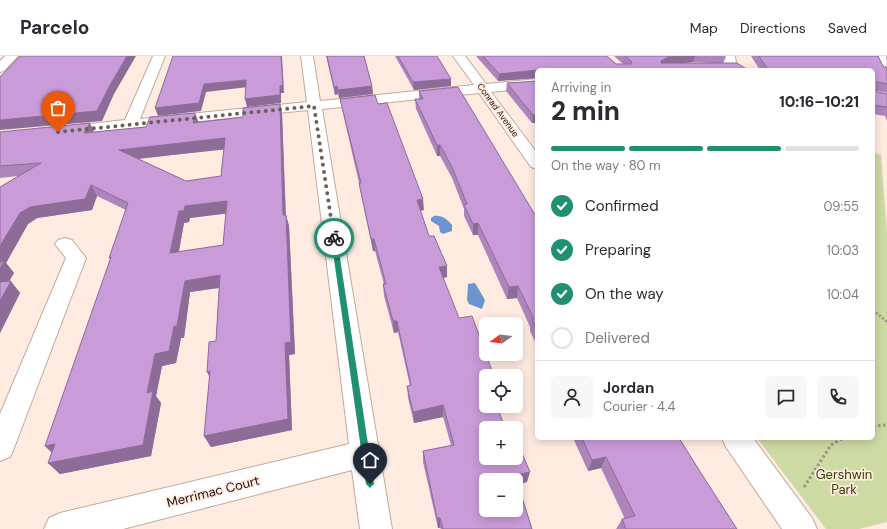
<!DOCTYPE html>
<meta charset="utf-8">
<style>
body{margin:0;font-family:"DM Sans",sans-serif;background:#f7f7f7;color:#2b2b33;height:100vh;display:flex;flex-direction:column;font-size:15px;white-space:nowrap}
*{box-sizing:border-box;margin:0}
p{font-size:13px;color:#7c7c81}
.icon{flex:none;width:22px;height:22px;fill:none;stroke:currentColor;stroke-width:2;stroke-linecap:round;stroke-linejoin:round}
.map{position:relative;flex:1;overflow:hidden}
.drawer{position:absolute;left:535px;top:12px;width:340px;height:372px;display:flex;flex-direction:column;background:#fff;border-radius:6px;box-shadow:0 2px 10px #0003}
.drawer>*{flex:none}
.needle{width:26px;rotate:256deg}
.fabs{position:absolute;left:479px;top:261px;display:grid;gap:8px}
.fabs a{display:grid;place-items:center;width:44px;height:44px;border-radius:6px;background:#fff;box-shadow:0 2px 10px #0003;font-size:20px}
.pin{position:absolute;display:grid;place-items:center;width:34px;height:34px;color:#fff;margin:-41px -17px;border-radius:50% 50% 50% 0;rotate:-45deg;box-shadow:0 0 4px #0007}
.pin .icon{rotate:45deg}
.courier{position:absolute;display:grid;place-items:center;width:40px;height:40px;margin:-20px;border:3px solid #219071;border-radius:50%;background:#fff;color:#222;box-shadow:0 1px 5px #0007}
.headline em{font-style:normal;font-weight:800}
.headline div{display:flex;flex-direction:column-reverse}
.headline{display:flex;align-items:center;justify-content:space-between;height:68px;padding:0 16px}
h1{font-size:26px;font-weight:800;line-height:30px}
.bar{display:grid;grid-template-columns:repeat(4,1fr);gap:6px 4px;align-content:center;height:48px;padding:0 16px}
.bar i{height:5px;border-radius:3px;background:#e1e1e2}
.bar .on{background:#219071}
.bar p{grid-column:span 4}
.line{display:flex;align-items:center;gap:10px;padding:0 16px;border-top:1px solid #e1e1e2}
.line div{flex:1}
.round{display:grid;place-items:center;flex:none;width:42px;height:42px;border-radius:6px;background:#f7f7f7}
ol{padding:0 16px;list-style:none}
li{display:flex;align-items:center;gap:12px;height:44px}
li p{margin-inline-start:auto}
li .icon{padding:4px;border-radius:50%;background:#219071;color:#fff;stroke-width:4}
li:last-child{color:#7c7c81}
li i{width:22px;height:22px;border:2px solid #e1e1e2;border-radius:50%}
header{display:flex;align-items:center;gap:24px;box-sizing:border-box;height:56px;padding:0 20px;background:#fff;border-bottom:1px solid #e1e1e2}
header strong{font-size:19px}
nav{display:flex;gap:22px;margin-inline-start:auto;font-size:14px}
.map>svg:first-child{display:block}
</style>
<header>
<strong>Parcelo</strong>
<nav><a>Map</a><a>Directions</a><a>Saved</a></nav>
</header>
<div class="map">
<svg width="887" height="473" viewBox="0 0 887 473">
<rect width="100%" height="100%" fill="#ffebe0"/>
<path fill="#cedaa4" d="M873 97 881 99 887 177V466L859 473H826L757 382H873Z"/>
<path fill="#6b95d0" d="M434 160C442 159 447 163 452 169V175L443 178 440 176 439 170 431 165V162Z
M475 227 485 244 482 253 469 248 467 244 468 228Z"/>
<g fill="none" stroke-linecap="round" stroke-linejoin="round">
<defs>
<path id="minor" d="M5 0H18L4 15 0 16V5Z
M153 0H165L140 63 307 46 301 0H313L320 45 474 29 453 0H465L486 28 537 23V31L491 36 537 97V113L531 111 479 37 322 53 392 473H360L352 414 123 473H44L49 462 60 457 349 388 308 54 63 79 58 78 56 75 58 72 63 71 125 64Z
M723 0H735L737 14H725Z
M872 0H886L887 10 883 9Z
M65 182 72 184 86 202 14 392 10 401 0 405V358L66 202 55 188 58 184Z
M722 382H753L812 462 817 473H782L726 391Z"/>
</defs>
<use href="#minor" stroke="#c1aa9d" stroke-width="2"/>
<path stroke="#9f9087" stroke-width="2.5" stroke-dasharray="2 2" stroke-linecap="butt" d="M873 254 887 266"/>
<path stroke="#9f9087" stroke-width="3" stroke-dasharray="2.5 2.5" stroke-linecap="butt" d="M873 370 887 369
M804 431 831 389 843 382"/>
<use href="#minor" fill="#fff" fill-rule="evenodd"/>
</g>
<path fill="#ad85bb" fill-rule="evenodd" d="M326 0H364L372 30 373 38 339 42 338 38 335 39Z
M395 0H437L451 23V30L414 34Z
M476 0H607L616 8H623L614 0H725L726 1 723 7 537 14V22L498 25ZM693 6 714 7H676Z
M751 0H878L884 12 887 11V37L877 35V36L887 38V65L885 60 873 58V14H760Z
M537 25V67H532L506 35 507 27Z
M419 35 537 162V290L530 275V271L517 242 507 243 478 179H473L464 160V153L452 122 440 100H437L416 53 415 43H419Z
M340 43 378 48 424 154 420 155 429 180 447 210V221L443 222 486 372 527 426 518 428 532 473H441L440 472H438L423 406V395L451 389 443 361 414 367 408 342 407 330H410L398 276 394 277 384 240 383 228H384L375 195H373L361 138 359 127 342 53Z
M280 48 282 58 286 159 289 170 295 298 289 299 292 374 211 391 204 380 216 285 219 232 190 236 184 282H181L176 307 162 310 156 340 161 347 151 400 60 418 48 407 52 397 45 390 111 204 109 202 126 154 97 140 92 154 37 162 28 168 6 207 14 217 9 225 20 237 0 277V131L18 120 0 122V76H94L198 66 243 61ZM224 93 221 120 186 125 139 103ZM226 157 223 189 179 196 184 167 189 166 190 162Z
M573 382H679L699 414 737 473H616L622 463H625L601 412 588 415Z"/>
<path fill="#8d6c98" d="M127 0H136L114 38 102 65 0 74V64L110 29Z
M281 0H282L284 37H281V47L247 51 245 43Z
M678 0H695L693 6 666 9 659 13 661 5 668 1Z
M537 14V22L498 25 499 18Z
M451 23V30L414 34 413 26Z
M246 24 248 31 206 36 201 55 158 60 155 52 204 28Z
M337 30 338 38 335 39 334 31Z
M372 30 373 38 339 42 338 34Z
M280 48 282 58 286 171 283 159Z
M195 57 199 67H193Z
M533 59H537V67H532Z
M90 67 95 78 84 77Z
M225 82 229 93 124 104 119 94Z
M437 89H440V100H437Z
M91 129 97 140 92 154 37 162 28 168 6 207 14 217 1 239 0 238V190L20 157 30 151Z
M423 143 424 154 417 155V144Z
M227 145 231 157 190 162 189 166 184 167 176 209 170 197 179 155 185 150Z
M286 159 289 170 295 298 289 299 292 374 211 391 204 380 285 287Z
M478 167V179H473V168Z
M371 183H374L375 195H373Z
M447 210V221L439 223V211Z
M220 219 225 231 190 236 184 282H181L176 307 162 310 156 340 161 347 151 400 60 418 48 407 147 337 155 298 174 270 185 225Z
M11 225 20 237 0 277V245Z
M518 230 517 242 507 243 509 231Z
M393 265H397L398 276 394 277Z
M210 315 213 328 207 316Z
M443 349V361L414 367 413 356Z
M55 388 57 401 45 390Z
M606 401 601 412 588 415 592 404Z
M530 416 527 426 516 429 515 419Z
M437 462H440V472H438Z"/>
<path fill="#c99bd9" stroke="#8d6c98" fill-rule="evenodd" d="M20 0H127L110 29 97 55 0 64V21Z
M173 0H281L283 29 280 30V39L245 43 246 24 204 28 199 47 155 52Z
M327 0H364L372 30 338 34 337 30 334 31Z
M398 0H437L451 23 413 26Z
M483 0H607L616 8H631L632 6 625 0H678L668 1 661 5V7H737L748 14H537L499 18Z
M759 0H878L884 12 887 11V28L877 26V36L887 38V51L873 49V14H768Z
M537 25V59H533L507 27Z
M458 31 537 162V274L532 263H534L518 230 509 231 478 167 473 168 464 149 467 148 452 111 440 89H437L415 43H423L419 35Z
M375 39 378 48 387 47 423 143 417 144 429 180H434L447 210 439 211 459 262 472 260 494 320H486V350H497L505 372H486V402H516V396L521 395 530 416 515 419 532 473H443L440 462H437L423 395 454 389 443 349 413 356 407 330 411 329 397 265H393L383 228H386L374 183H371L359 127H361L340 43ZM486 424H516V454H486Z
M280 48 283 159H286L291 286 285 287 288 363 204 380 210 315 207 316 209 286 216 285 220 219 185 225 177 270H174L169 295 155 298 147 337 153 335 143 389 48 407 55 388 45 390 111 201 109 202 128 147 91 129 85 143 30 151 20 157 0 190V131L41 107 0 110V76L90 67 84 77 146 71 150 61 195 57 193 67 243 61V52ZM225 82 221 120 186 125 119 94ZM227 145 223 189 170 197 179 155H184L185 150Z
M4 205 0 213V206Z
M11 225 0 245V226Z
M582 382H679L699 414 737 473H626L622 463 635 460 606 401 592 404Z"/>
<path fill="#219071" d="M334 181 337 182 374 428 370 432 366 428 331 182Z"/>
<g fill="none" stroke-linecap="round" stroke-linejoin="round">
<path stroke="#6c6059" stroke-width="4" stroke-dasharray="0 7.2" d="M58 76 314 50 334 182"/>
</g>
<g text-anchor="middle" stroke-width="3.5" stroke-linejoin="round" paint-order="stroke">
<g font-size="9" fill="#1d1510" stroke="#ffebe0">
<text transform="translate(498 54) rotate(54)" y="3">Conrad Avenue</text>
</g>
<g font-size="13" fill="#374005" stroke="#ffebe0">
<text x="844" y="423">Gershwin<tspan x="844" dy="15">Park</tspan></text>
</g>
<g font-size="13" fill="#1d1510" stroke="#ffebe0">
<text transform="translate(213 435) rotate(-14)" y="5">Merrimac Court</text>
</g>
</g>
</svg>
<div class="fabs">
<a><svg class="needle" viewBox="-14 -14 28 28"><path d="M0-13l5 13h-10z" fill="#e53935"/><path d="M0 13l5-13h-10z" fill="#7c7c81"/></svg></a>
<a><svg class="icon" aria-label="locate" viewBox="0 0 24 24"><circle cx="12" cy="12" r="6"/><path d="M12 2v4M12 18v4M2 12h4M18 12h4"/></svg></a>
<a>+</a>
<a>−</a>
</div>
<div class="pin" style="left:58px;top:76px;background:#ea580c"><svg class="icon" aria-label="bag" viewBox="0 0 24 24"><path d="M5 8h14l-1 12H6zM9 8a3 3 0 0 1 6 0"/></svg></div>
<div class="pin" style="left:370px;top:428px;background:#1f2937"><svg class="icon" aria-label="home" viewBox="0 0 24 24"><path d="M3 11l9-7 9 7M6 9v11h12V9"/></svg></div>
<div class="courier" style="left:334px;top:182px"><svg class="icon" aria-label="bike" viewBox="0 0 24 24"><circle cx="6" cy="16" r="4"/><circle cx="18" cy="16" r="4"/><path d="M6 16l4-8h5l3 8M10 8l3 8H6M13 5h3"/></svg></div>
<section class="drawer">
<div class="headline"><div><h1>2 min</h1><p>Arriving in</p></div><em>10:16–10:21</em></div>
<div class="bar"><i class="on"></i><i class="on"></i><i class="on"></i><i></i><p>On the way · 80 m</p></div>
<ol>
<li><svg class="icon" aria-label="check" viewBox="0 0 24 24"><path d="M5 12l5 5 9-10"/></svg>Confirmed<p>09:55</p></li>
<li><svg class="icon" aria-label="check" viewBox="0 0 24 24"><path d="M5 12l5 5 9-10"/></svg>Preparing<p>10:03</p></li>
<li><svg class="icon" aria-label="check" viewBox="0 0 24 24"><path d="M5 12l5 5 9-10"/></svg>On the way<p>10:04</p></li>
<li><i></i>Delivered</li>
</ol>
<div class="line" style="height:72px"><a class="round"><svg class="icon" aria-label="person" viewBox="0 0 24 24"><circle cx="12" cy="8" r="4"/><path d="M4 21q1-7 8-7t8 7"/></svg></a><div><b>Jordan</b><p>Courier · 4.4</p></div><a class="round"><svg class="icon" aria-label="chat" viewBox="0 0 24 24"><path d="M4 5h16v11H9l-5 4z"/></svg></a><a class="round"><svg class="icon" aria-label="phone" viewBox="0 0 24 24"><path d="M5 4h4l2 5-3 2q2 4 5 5l2-3 5 2v4C11 20 4 13 5 4z"/></svg></a></div>
</section>
</div>
